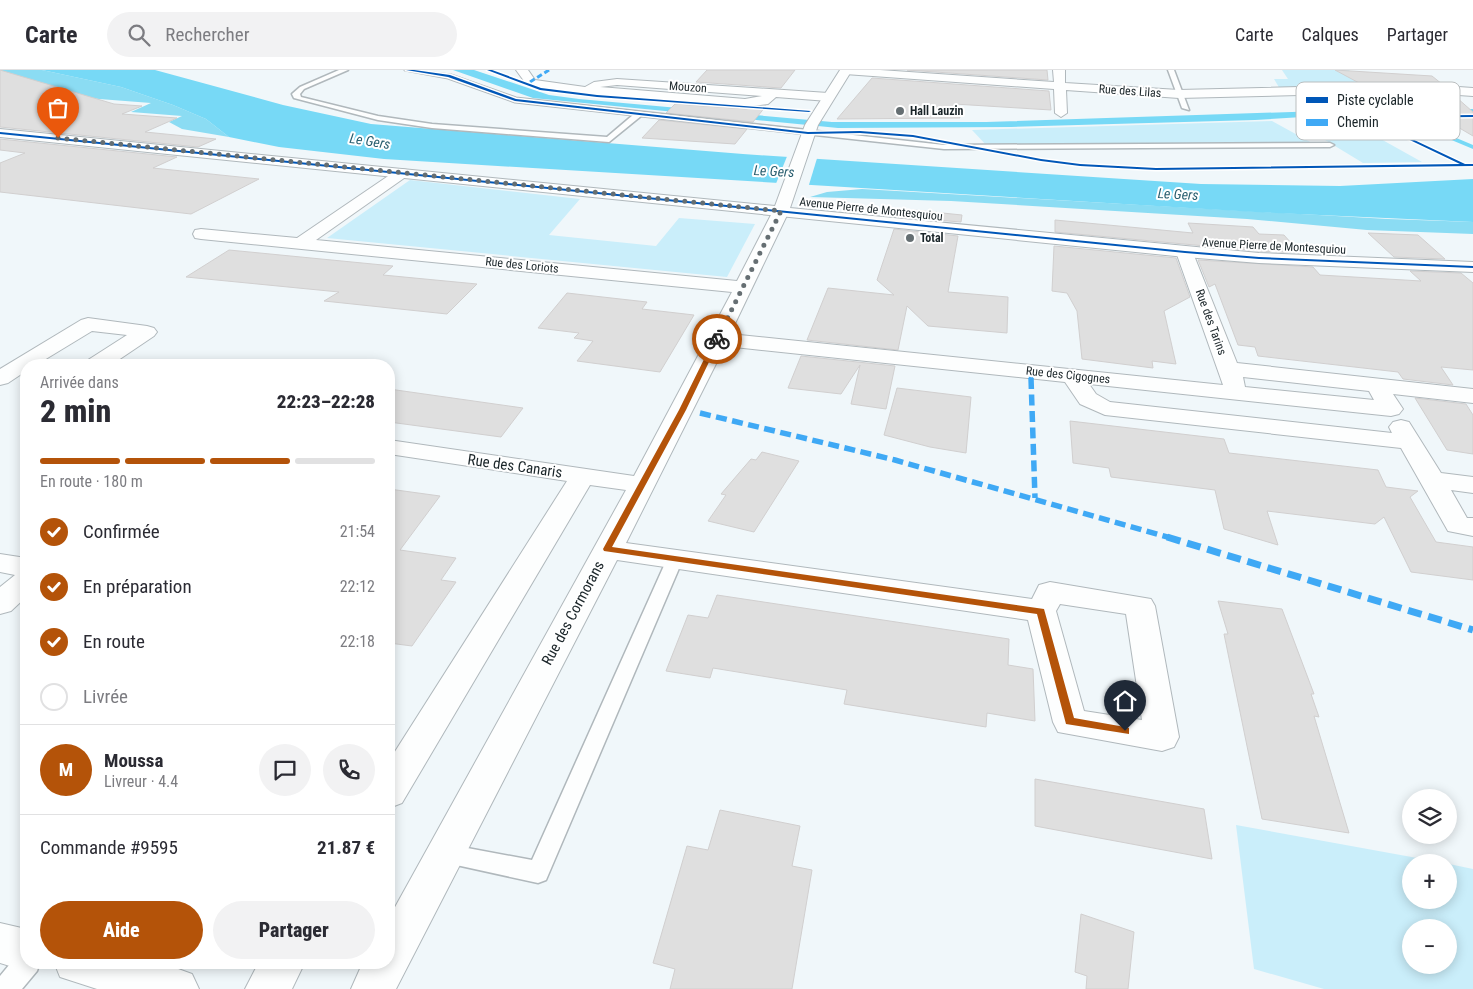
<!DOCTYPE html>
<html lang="fr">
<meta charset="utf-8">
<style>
body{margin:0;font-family:"Roboto Condensed",sans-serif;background:#f2f2f3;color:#2b2b33;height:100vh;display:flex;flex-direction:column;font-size:19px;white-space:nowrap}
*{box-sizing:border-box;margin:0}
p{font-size:16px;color:#7c7c81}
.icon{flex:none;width:28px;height:28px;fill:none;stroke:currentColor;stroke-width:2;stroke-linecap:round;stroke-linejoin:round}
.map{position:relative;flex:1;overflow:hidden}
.panel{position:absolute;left:20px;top:289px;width:375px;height:610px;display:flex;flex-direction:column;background:#fff;border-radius:20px;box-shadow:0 2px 12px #0003}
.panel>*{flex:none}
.tools{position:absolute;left:1402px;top:719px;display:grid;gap:10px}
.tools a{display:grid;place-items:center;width:55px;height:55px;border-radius:50%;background:#fff;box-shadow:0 2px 12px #0003;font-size:25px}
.pin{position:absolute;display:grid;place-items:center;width:42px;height:42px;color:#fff;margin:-51px -21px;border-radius:50% 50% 50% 0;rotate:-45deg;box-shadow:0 0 5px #0007}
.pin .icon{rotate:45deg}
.courier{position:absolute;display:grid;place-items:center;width:50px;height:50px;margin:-25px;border:4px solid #b45309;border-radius:50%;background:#fff;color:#222;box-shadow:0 1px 6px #0007}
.head em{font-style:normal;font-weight:800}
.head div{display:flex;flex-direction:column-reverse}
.head{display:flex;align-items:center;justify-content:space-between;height:85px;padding:0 20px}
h1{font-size:32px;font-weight:800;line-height:38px}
.bar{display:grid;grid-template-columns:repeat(4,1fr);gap:8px 5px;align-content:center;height:60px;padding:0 20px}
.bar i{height:6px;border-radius:4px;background:#e1e1e2}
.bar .current{background:#b45309}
.bar p{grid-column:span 4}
.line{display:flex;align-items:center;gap:12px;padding:0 20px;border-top:1px solid #e1e1e2}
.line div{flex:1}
.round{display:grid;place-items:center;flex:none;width:52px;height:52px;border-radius:26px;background:#f2f2f3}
ol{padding:0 20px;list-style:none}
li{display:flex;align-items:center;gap:15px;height:55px}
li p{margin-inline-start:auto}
li .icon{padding:5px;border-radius:50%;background:#b45309;color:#fff;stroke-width:4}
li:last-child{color:#7c7c81}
li i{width:28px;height:28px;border:2px solid #e1e1e2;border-radius:50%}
.button{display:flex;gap:10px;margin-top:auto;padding:10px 20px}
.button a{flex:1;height:58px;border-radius:30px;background:#b45309;color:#fff;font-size:20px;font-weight:800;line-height:58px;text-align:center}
.button a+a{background:#f2f2f3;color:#2b2b33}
header{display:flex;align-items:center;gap:30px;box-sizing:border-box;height:70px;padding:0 25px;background:#fff;border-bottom:1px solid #e1e1e2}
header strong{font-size:24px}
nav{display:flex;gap:28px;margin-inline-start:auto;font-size:18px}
.search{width:350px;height:45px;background:#f2f2f3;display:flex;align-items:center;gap:12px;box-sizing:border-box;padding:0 18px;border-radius:28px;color:#7c7c81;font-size:19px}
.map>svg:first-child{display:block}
</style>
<header>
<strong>Carte</strong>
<div class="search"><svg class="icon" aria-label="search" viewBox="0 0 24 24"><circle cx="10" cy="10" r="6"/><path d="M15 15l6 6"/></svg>Rechercher</div>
<nav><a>Carte</a><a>Calques</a><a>Partager</a></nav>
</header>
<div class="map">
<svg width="1473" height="919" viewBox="0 0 1473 919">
<rect width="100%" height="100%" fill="#f0f7fa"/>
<path fill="#caeefa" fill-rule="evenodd" d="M1282 0H1349L1355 7 1398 10 1406 17 1280 19 1274 9H1288Z
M1272 51 1312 73 987 76 972 60Z
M1361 58 1422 92 1363 93 1307 59Z
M410 110 580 129 549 165 656 176 679 148 755 154 727 207 327 168Z
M1236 755 1439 792H1411V830H1449V794L1473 799V919H1324L1254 899ZM1411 858H1449V895H1411Z"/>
<path fill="#8bdcf3" d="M0 0H42L121 17 173 35 206 49 229 67 182 59 169 52 182 46 131 42 151 33 22 23Z
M862 119 1388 149 1473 152V164L1367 160 1247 149 951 131 810 127 827 122Z"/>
<path fill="#77d9f6" d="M42 0H155L283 35 371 54 743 84 1201 114 1340 116 1473 109V152L1255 142 384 89 279 77 229 67 206 49 173 35 121 17Z
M453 0H474L549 25 579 29 832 52H986L1350 40 1473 39V43L1351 44 1255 50 1011 57 838 58 533 28Z"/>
<path fill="#f0f7fa" d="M788 84 818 85 808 118 775 116Z"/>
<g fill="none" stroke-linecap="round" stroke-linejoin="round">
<path fill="#77d9f6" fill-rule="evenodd" d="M1379 39 1390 40 1473 75V79L1387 43 1377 42Z"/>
</g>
<path fill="#dfdfdf" stroke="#d1cfcf" d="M0 0 114 34 142 36 122 44 177 48 145 62 216 69 198 77 0 57Z
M707 0H795L781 18 696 12Z
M907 0H1047L1048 10Z
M1335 0 1432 6 1442 14H1361Z
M872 8 1049 21 1051 40 954 34 960 48 837 49Z
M1415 24 1456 27 1473 42V66L1422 36H1408L1384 25Z
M675 34 745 39 766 36 753 52 666 43Z
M659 50 747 59 735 74 642 68Z
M0 69 177 87 153 98 259 109 191 144 0 122V93L25 83 0 80Z
M913 140 962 145 961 152 910 148Z
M1055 150 1193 163 1188 153 1253 157 1259 164 1284 165 1300 183 1259 181 1055 162Z
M894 159 958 166 948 222 1008 227 1007 263 928 256 907 236 898 280 807 270 828 218 894 225 877 210Z
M1368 163 1418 165 1445 189 1394 187Z
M1054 176 1176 188 1190 227 1164 241 1176 294 1152 291 1153 298 1082 289 1077 241 1067 223 1052 221Z
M229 180 393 196 383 205 477 214 447 244 324 231 339 222 186 207Z
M1198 190 1313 197 1320 205 1421 211 1410 201 1461 203 1473 213V300L1441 297 1453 315 1403 309 1398 302 1258 286 1255 277 1238 275 1215 214 1209 217Z
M567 223 647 232 642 239 694 245 660 302 577 291 593 271 574 268 579 263 538 258Z
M801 286 895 296 886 339 851 334 860 295 841 324 788 318Z
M897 318 971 327 966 383 930 377 884 365Z
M389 319 523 338 501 367 389 352Z
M1415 328 1466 334 1473 345V384L1447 380Z
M1070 351 1224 369 1229 383 1378 400 1386 417 1418 421 1410 427 1436 472 1473 477V510L1411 502 1384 447 1375 454 1267 441 1278 475 1224 459 1215 420 1111 407 1109 398 1073 393Z
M762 382 799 391 754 462 708 451 726 425 721 424 751 389 756 390Z
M389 419 440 426 400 480 456 488 441 510 456 512 412 576 389 573Z
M717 525 1009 569 1008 595 1033 599 1035 651 987 643 986 657 844 634 847 620 713 598 710 608 666 601 688 545 708 548Z
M1218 531 1282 539 1314 624H1311L1319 647 1314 646 1349 763 1262 749 1224 564H1228Z
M1035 709 1204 739 1212 789 1035 756Z
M720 740 800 756 792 796 812 800 792 919H670L675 899 653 893 687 776 708 780Z
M1081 844 1134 862 1128 919H1086L1087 906 1075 902Z"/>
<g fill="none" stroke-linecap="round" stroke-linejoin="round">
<defs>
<path id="service" d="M339 0H348L304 19 300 24 301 27 378 46 432 54 607 67 633 45 515 32 448 8 405 0 451 5 516 28 944 75 1330 73 1334 75 1330 77 944 79 641 46 609 72 432 58 378 50 294 28 292 24 300 17Z
M1168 0H1174L1189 40 1182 38Z
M675 483 681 485 683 489 546 810 538 813 438 791 434 784 438 777 446 774 532 790 667 489 669 485Z
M26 880V892H40L37 901 22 919H0V906L19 883Z"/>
<path id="minor" d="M516 0H528L535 10 585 17 594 12 617 9 828 23 834 27 828 31 776 27 768 34 745 37 598 26 527 15ZM617 15 762 26 745 29 600 17Z
M840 0H880L1054 12 1053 0H1065V13L1179 20 1415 14 1473 18V26L1415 22 1179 28 1066 20 1067 43 1061 47 1055 43 1054 19 845 4 841 3Z
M402 99 407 100 409 103 407 106 316 170 737 211 773 141 781 136 789 141 730 264 1223 315 1176 182 1179 178H1191L1237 293 1473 319V333L1393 324 1403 339 1399 344 1391 346 1089 314 1096 324 1110 332 1392 363 1389 357 1393 352 1401 350 1409 352 1441 403 1473 407V423L1451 420 1467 448H1473V466L1448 461 1401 378 1105 345 1080 334 1065 312 725 276 626 473 1032 529 1039 515 1050 512 1151 529 1155 536 1179 667 1174 677 1162 681 1058 662 1053 652 1028 550 617 490 396 919H351L363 892H389V848L626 420 590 415 402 733 389 738V691L567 411 389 384V370L634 406 732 222 201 169 195 168 193 164 195 160 201 159 297 168 397 100ZM1243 307 1369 321 1374 330 1245 317ZM1060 534 1126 544 1142 650 1084 641 1056 541Z
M88 248 147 256 154 258 157 262 154 266 111 295H85L88 290 127 265 92 261 36 295H26V301L8 313 0 315V299L81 250Z
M0 484 26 488V527L11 541 0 544V517L15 505 0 502Z
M0 853 26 859V892H42L41 895 26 901 0 893Z
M54 892H159L192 904 199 919H97L60 907Z
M259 892H305L292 919H245Z"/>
<path id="tertiary" d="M840 0H852L818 55 790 138 1259 183 1473 192V202L1259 193 1185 187 0 67V59L775 136 805 55Z"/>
</defs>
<use href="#service" stroke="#b0b8bc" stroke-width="3"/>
<use href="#minor" stroke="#b0b8bc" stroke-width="2"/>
<use href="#tertiary" stroke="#b0b8bc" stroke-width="2"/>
<use href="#service" fill="#fdfefe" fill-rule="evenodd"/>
<use href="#minor" fill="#fdfefe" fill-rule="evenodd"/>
<use href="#tertiary" fill="#fdfefe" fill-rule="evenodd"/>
<path stroke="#3fa9f5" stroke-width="3" stroke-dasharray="5.5 3" stroke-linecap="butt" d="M530 12 549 0"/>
<path stroke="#3fa9f5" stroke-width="4.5" stroke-dasharray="9 4.5" stroke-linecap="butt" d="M1031 301V309"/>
<path stroke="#3fa9f5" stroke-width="5.5" stroke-dasharray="11 5.5" stroke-linecap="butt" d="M1031 308 1035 428
M700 343 895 390 1171 468"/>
<path stroke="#3fa9f5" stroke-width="7" stroke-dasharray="14 7" stroke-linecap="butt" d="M1167 467 1473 560"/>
<defs>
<path id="cycleway" d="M406 0H414L450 5 516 29 808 62 860 61 913 65 1041 89 1080 94 1156 98 1460 94 1370 51 1373 47 1384 46 1473 45V47L1384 48 1375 49 1374 51 1465 94H1473V96L1156 100 1080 96 1041 91 913 67 860 63 808 64 515 31 448 7Z
M487 0H492L541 18 597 25 811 41 809 42 597 27 540 20Z
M0 62 1185 181 1259 187 1473 196V198L1259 189 1185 183 0 64Z"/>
</defs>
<use href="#cycleway" stroke="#fff" stroke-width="3"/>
<use href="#cycleway" fill="#0057b8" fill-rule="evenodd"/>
</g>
<path fill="#b45309" d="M717 268 720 269 686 340 612 477 1044 539 1074 648 1125 657 1129 658V664L1066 654 1037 544 604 481 603 479 679 340 714 269Z"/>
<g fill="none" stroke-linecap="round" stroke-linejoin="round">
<path stroke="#656e72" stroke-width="5" stroke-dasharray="0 9" d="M58 68 781 141 717 269"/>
</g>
<g fill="#656e72" stroke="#fff" stroke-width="2">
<circle cx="900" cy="41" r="5"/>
<circle cx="910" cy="168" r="5"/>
</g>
<g text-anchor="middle" stroke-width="4" stroke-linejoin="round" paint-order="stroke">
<g font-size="12" fill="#1a2529" stroke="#fff">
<text transform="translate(688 17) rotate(4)" y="4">Mouzon</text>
<text transform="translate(1130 21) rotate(4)" y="4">Rue des Lilas</text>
<text transform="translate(871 139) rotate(6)" y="4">Avenue Pierre de Montesquiou</text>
<text transform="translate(1274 176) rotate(3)" y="4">Avenue Pierre de Montesquiou</text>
<text transform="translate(522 195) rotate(6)" y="4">Rue des Loriots</text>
<text transform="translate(1211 252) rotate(70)" y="4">Rue des Tarins</text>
<text transform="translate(1068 305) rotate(6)" y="4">Rue des Cigognes</text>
</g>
<g font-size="12" font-weight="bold" fill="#1a2529" stroke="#fff" text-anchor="start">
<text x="910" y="45">Hall Lauzin</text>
<text x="920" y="172">Total</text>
</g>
<g font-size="14" font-style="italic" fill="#285e6f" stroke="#fff">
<text transform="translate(370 71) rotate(9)" y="5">Le Gers</text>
<text transform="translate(774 101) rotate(3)" y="5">Le Gers</text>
<text transform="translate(1178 124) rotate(3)" y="5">Le Gers</text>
</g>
<g font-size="15" fill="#1a2529" stroke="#fff">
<text transform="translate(515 396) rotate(8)" y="5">Rue des Canaris</text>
<text transform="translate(573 543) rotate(-62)" y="5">Rue des Cormorans</text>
</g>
</g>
<rect x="1296" y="12" width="164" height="58" rx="8" fill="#fff" stroke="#babebf" stroke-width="1"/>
<rect x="1306" y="27" width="22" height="6" fill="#0057b8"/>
<rect x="1306" y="49" width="22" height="7" fill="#3fa9f5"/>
<g font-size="14" fill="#1a2529">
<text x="1337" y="35">Piste cyclable</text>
<text x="1337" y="57">Chemin</text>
</g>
</svg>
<div class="tools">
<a><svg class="icon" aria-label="layers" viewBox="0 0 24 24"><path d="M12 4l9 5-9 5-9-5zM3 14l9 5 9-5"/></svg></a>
<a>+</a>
<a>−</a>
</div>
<div class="pin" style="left:58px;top:68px;background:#ea580c"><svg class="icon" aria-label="bag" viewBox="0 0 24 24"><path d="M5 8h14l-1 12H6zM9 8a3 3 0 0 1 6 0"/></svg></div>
<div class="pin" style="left:1125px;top:661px;background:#1f2937"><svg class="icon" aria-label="home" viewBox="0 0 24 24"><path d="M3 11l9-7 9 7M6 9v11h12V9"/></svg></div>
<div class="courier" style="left:717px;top:269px"><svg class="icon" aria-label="bike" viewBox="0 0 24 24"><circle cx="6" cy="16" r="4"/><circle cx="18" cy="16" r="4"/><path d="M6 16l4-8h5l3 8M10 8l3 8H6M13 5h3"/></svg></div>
<section class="panel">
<div class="head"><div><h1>2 min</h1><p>Arrivée dans</p></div><em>22:23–22:28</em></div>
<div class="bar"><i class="current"></i><i class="current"></i><i class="current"></i><i></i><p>En route · 180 m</p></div>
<ol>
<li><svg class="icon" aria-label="check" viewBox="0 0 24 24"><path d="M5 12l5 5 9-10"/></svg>Confirmée<p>21:54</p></li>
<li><svg class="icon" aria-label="check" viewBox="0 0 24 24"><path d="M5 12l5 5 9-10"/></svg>En préparation<p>22:12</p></li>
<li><svg class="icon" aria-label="check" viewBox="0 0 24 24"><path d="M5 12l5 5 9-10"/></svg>En route<p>22:18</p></li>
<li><i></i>Livrée</li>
</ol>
<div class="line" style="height:90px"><b class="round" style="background:#b45309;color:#fff">M</b><div><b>Moussa</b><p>Livreur · 4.4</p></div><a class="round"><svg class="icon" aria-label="chat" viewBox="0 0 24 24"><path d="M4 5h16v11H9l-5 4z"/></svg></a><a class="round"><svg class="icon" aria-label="phone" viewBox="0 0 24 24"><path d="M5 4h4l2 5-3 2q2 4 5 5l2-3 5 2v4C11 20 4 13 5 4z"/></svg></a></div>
<div class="line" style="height:65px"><div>Commande #9595</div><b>21.87 €</b></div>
<div class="button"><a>Aide</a><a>Partager</a></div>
</section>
</div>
